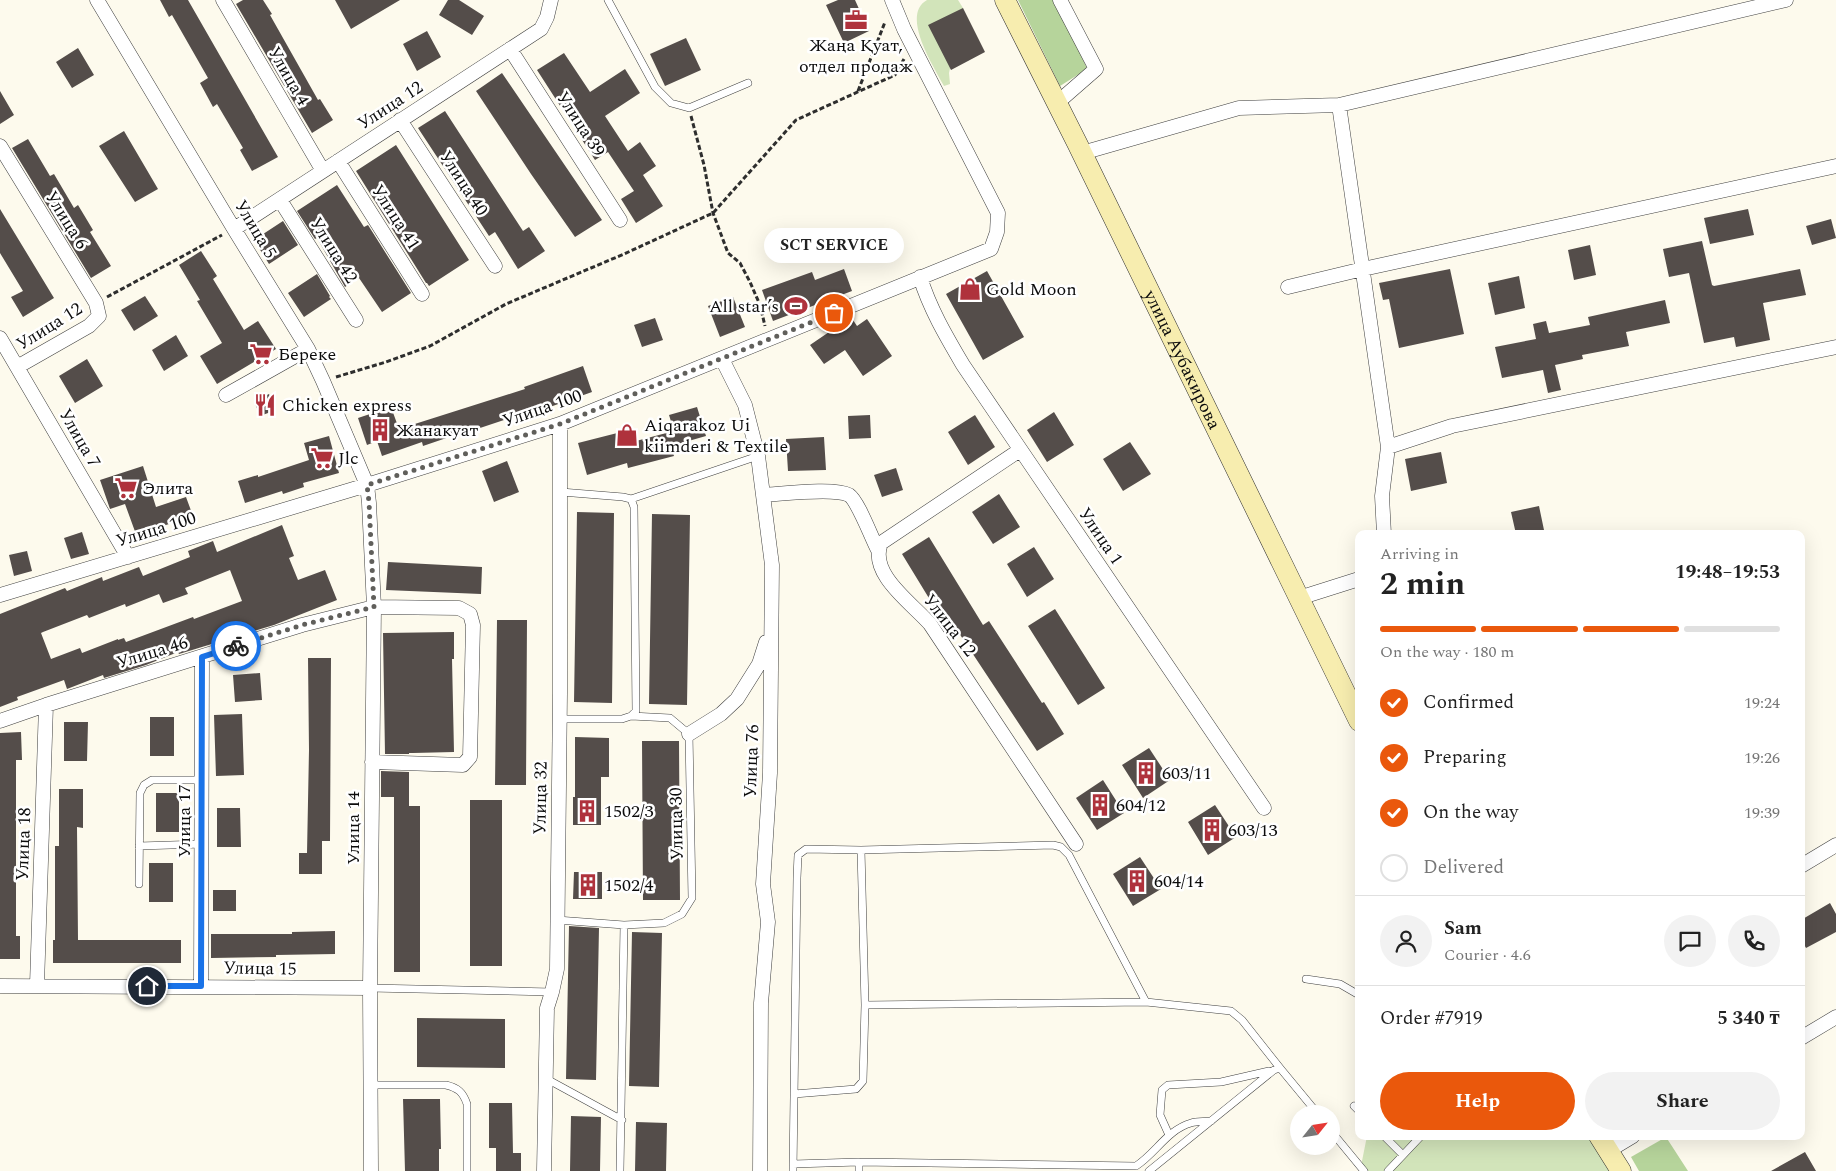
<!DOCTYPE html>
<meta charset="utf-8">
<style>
body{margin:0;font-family:Spectral,serif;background:#f2f2f2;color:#222;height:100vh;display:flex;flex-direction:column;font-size:19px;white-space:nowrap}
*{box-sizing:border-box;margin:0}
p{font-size:16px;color:#767676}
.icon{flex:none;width:28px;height:28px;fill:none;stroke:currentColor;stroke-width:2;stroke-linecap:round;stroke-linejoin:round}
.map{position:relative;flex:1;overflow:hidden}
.drawer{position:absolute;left:1355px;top:530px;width:450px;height:610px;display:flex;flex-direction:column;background:#fff;border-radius:10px;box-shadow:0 5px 20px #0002}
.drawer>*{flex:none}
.needle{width:32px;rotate:60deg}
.buttons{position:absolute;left:1290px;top:1105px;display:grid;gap:10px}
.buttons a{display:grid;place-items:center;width:50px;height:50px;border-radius:50%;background:#fff;box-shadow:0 5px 20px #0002;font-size:25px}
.pin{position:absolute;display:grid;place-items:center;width:42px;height:42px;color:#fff;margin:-21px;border:2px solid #fff;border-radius:50%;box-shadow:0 1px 5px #0007}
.courier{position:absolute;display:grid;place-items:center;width:50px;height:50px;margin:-25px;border:4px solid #1a73e8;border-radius:50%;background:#fff;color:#222;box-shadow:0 1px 6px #0007}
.bubble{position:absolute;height:35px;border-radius:18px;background:#fff;box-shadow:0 5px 20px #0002;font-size:16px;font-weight:700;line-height:35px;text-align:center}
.overview em{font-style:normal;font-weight:700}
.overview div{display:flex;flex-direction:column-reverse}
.overview{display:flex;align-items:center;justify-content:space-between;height:85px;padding:0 25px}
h1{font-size:32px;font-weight:700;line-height:38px}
.bar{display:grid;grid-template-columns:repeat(4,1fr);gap:8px 5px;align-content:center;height:60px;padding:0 25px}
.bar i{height:6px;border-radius:4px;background:#e0e0e0}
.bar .active{background:#ea580c}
.bar p{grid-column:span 4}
.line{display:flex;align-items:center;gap:12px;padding:0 25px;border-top:1px solid #e0e0e0}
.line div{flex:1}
.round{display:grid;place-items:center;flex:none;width:52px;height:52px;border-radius:26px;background:#f2f2f2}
ol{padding:0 25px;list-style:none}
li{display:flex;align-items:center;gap:15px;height:55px}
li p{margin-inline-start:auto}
li .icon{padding:5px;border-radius:50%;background:#ea580c;color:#fff;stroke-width:4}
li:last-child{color:#767676}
li i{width:28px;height:28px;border:2px solid #e0e0e0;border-radius:50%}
.action{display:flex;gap:10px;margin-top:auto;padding:10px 25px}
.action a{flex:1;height:58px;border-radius:30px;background:#ea580c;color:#fff;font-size:20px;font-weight:700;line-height:58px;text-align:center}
.action a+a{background:#f2f2f2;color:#222}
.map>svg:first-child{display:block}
</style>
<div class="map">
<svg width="1836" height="1171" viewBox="0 0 1836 1171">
<rect width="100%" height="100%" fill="#fdfaed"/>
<path fill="#d2e4ba" d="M927 0H958L963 8 949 73 950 84 944 86C934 67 900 15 927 0Z
M1367 1136H1599L1621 1171H1360Z"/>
<path fill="#b6d49b" d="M1018 0H1055L1081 54 1087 69 1060 86Z
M1666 1137 1688 1171H1639L1631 1157Z"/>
<path fill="#544d4a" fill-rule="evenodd" d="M160 0H188L278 157 252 171 240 150 243 148 217 104 213 107 200 83 208 78 172 15 169 17Z
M243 0H263L272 14 270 15 318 100 320 99 333 120 312 133 236 4Z
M335 0H400L351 29Z
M448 0H459L484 16 472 35 439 15Z
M838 0H855L869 31 844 43 826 5Z
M963 8 985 52 951 70 928 25Z
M427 31 441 57 417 71 403 44Z
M686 38 701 70 665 86 650 54Z
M78 48 94 75 72 88 56 62Z
M564 53 590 92 625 69 640 93 605 116 628 151 640 142 656 166 643 175 663 206 636 223 621 199 634 191 608 152 595 160 537 70Z
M502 73 602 220 575 237 531 174 476 91Z
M0 91 14 115 0 124Z
M445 111 523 231 529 227 545 251 518 269 495 232 489 236 418 128Z
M124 131 158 189 135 202 99 146Z
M28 139 50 176 54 174 74 208 78 205 93 230 90 232 111 266 91 278 12 148Z
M396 145 469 260 429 286 427 283H426L356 171Z
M337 185 364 227 368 225 411 293 382 312 359 278 345 287 317 238 315 239 297 211Z
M0 209 54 298 23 317 11 297 23 291 0 253Z
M1748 209 1754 235 1710 244 1704 218Z
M1831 219 1836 238 1812 245 1806 226Z
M283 221 298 245 269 264 254 240Z
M1702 241 1712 285 1714 286 1800 269 1806 295 1763 303 1770 340 1736 347 1734 337 1704 343 1689 273 1669 277 1663 249Z
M1590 245 1596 275 1574 280 1568 250Z
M201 251 217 276 213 279 244 330 258 321 276 349 217 384 200 356 222 343 197 301 200 300 179 265Z
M844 269 852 291 773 321 762 290 812 272 815 280Z
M1450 269 1464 334 1399 348 1389 299 1383 300 1379 283Z
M987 271 1024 337 983 360 946 294Z
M317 274 330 296 329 297 331 299 304 317 288 293Z
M1519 276 1525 308 1495 315 1488 283Z
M145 296 158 316 134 331 121 310Z
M733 297 745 327 720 337 708 306Z
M1665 300 1670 323 1626 332 1629 346 1582 355 1583 359 1555 365 1561 390 1548 393 1543 370 1502 378 1495 347 1536 339 1533 324 1546 321 1549 333 1590 325 1588 317Z
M851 317 857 326 867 319 892 356 863 376 845 350 824 364 810 345Z
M655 318 663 340 642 347 634 325Z
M176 335 188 356 164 371 152 350Z
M87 359 103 386 75 403 59 376Z
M583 366 592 392 533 413 532 412 504 420 465 433 464 432 423 446 422 442 382 456 377 441 367 445 358 418 391 407 399 429 525 389 524 387Z
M269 394 276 410 260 416 254 401Z
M697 407 706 436 671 446 674 456 628 468 627 463 587 475 578 443 633 429 636 441 674 431 669 415Z
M1054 412 1074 445 1047 462 1027 430Z
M870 415 871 438 849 439 848 416Z
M975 415 995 447 968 465 948 432Z
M329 436 339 473 303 483 304 487 283 494 282 491 245 503 238 481 258 475V477L309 460 304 443Z
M824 437 826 470 788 471 786 439Z
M1130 442 1151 474 1123 491 1103 459Z
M1441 452 1447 483 1411 491 1405 459Z
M507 461 519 492 494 502 482 471Z
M143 466 156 507 186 497 193 516 157 528V530L137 537 125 504 110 509 100 480Z
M896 468 903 490 882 497 874 475Z
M999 494 1020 527 993 544 972 512Z
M1539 506 1544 530 1526 534H1516L1511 512Z
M577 512 614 513 612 703 574 702Z
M652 514 690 515 687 705 649 704Z
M282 525 294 556 289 558 298 580 325 570 337 600 274 625 179 654 178 652 146 665 104 678 103 675 67 689 64 680 17 697 18 700 0 707V614L65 588 67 591 102 577 103 581 139 567 143 576 190 557 188 551 213 541 217 552ZM230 570 242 601 194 619 193 617 126 642 124 638 118 640V639L82 653 80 648 51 659 41 633 43 632 87 615 89 618 125 604 126 607 159 594 163 603 188 594 185 588Z
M82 532 89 554 71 559 64 538Z
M929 537 983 625 989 621 1042 703 1044 702 1064 734 1037 751 955 627 949 631 902 554Z
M1034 547 1054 579 1027 597 1007 564Z
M27 551 32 571 14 576 9 555Z
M388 562 482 567 481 594 386 590Z
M1055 609 1105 688 1078 705 1028 626Z
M497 620H527L526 785H495Z
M454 632V659H452L454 752 413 753H409V754H385L383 633Z
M308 658H331L330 841H322V874H299V853H307L309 750Z
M260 673 262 700 235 702 233 675Z
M242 714 244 775 216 776 214 715Z
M150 717H174V756H150Z
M64 722H88L87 761H64Z
M21 732 22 760H16V936H20V959H0V733Z
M575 737 609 738V777H601V825H573V797H575Z
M642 741H679L680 900H643Z
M1149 748 1170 780 1143 798 1122 765Z
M381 771 409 772V806H420V972H394V797H381Z
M1103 780 1124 813 1097 830 1076 798Z
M59 789H83V828L77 827 78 940H181V963H53V940H55V846H59Z
M156 793H179V832H156Z
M470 800H502V966H470Z
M1215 805 1236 837 1208 855 1188 822Z
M217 808H240L241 847H217Z
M1140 857 1161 889 1133 906 1113 874Z
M149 863H173V902H149Z
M574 872H602V899H573Z
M213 890H236V911H213Z
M1830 903 1836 914V932L1806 948 1801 939V920Z
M569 926 599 928 596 1080 566 1079Z
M335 931V954L276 955V957L211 958V934H292V932Z
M632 932 662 933 659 1087 629 1086Z
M417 1018 505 1019V1068L417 1067Z
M403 1099H440L441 1149H439V1171H405Z
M489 1103H512L513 1153H521V1171H496V1148H489Z
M571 1116 601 1117 600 1171H570Z
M636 1122 667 1123 666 1171H635Z
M1805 1152 1816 1171H1771Z"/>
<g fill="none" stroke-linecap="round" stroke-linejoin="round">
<defs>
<path id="lane" d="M608 0 655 87 671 103 689 108 748 83
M631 499 758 456
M560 719H622L631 716 636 711 634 507 631 499 623 497 561 492
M139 846 202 844
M861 850 865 1005
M139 884 140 793 144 785 152 780H202
M557 920 624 925 620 1171
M624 925 664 923 682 914 692 898 689 734 670 718 631 716
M1306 979 1340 984 1359 995
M370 988 552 992
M545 1078 622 1120
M370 1085H446C458 1088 463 1092 467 1104V1171
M794 1094 856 1089 863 1081 865 1005 1146 1002
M1354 1106 1359 1111
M1331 1131 1364 1171
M1169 1135 1160 1115 1162 1090 1168 1085 1221 1082 1269 1071
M1384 1136 1403 1155
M793 1164 859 1162
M793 1171 797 878 798 855 806 849 861 850 1053 845 1061 847 1069 855 1146 1002 1231 1011 1242 1020 1280 1068
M859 1171V1162L1136 1166C1156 1153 1167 1130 1191 1123 1197 1121 1204 1122 1211 1121
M1149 1171 1274 1070 1280 1068 1318 1114
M1388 1171 1421 1136"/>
<path id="street" d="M97 0 234 229 308 349 323 381 367 485 369 503 374 607 370 988 371 1171
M223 0 323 171
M510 49 620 220
M1057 103 1096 69 1060 0
M400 120 495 266
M0 146 96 303 99 316 89 326 17 367
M1082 153 1239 108 1339 105
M338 161 422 294
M280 200 356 320
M234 229 541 29 547 17 551 0
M920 277C930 309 946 336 963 365L1264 808
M1288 287 1363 269 1836 166
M0 338 128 557
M722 359 745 405 758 456 772 565 770 773 763 884 768 922 761 1003 760 1171
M226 395 308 349
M1388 447 1452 426 1836 347
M1020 450 881 543C868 574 913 604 930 624L1076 844
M763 495C782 494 834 487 849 495 858 501 872 539 878 550
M1384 534 1382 496 1388 447 1339 105 1786 0
M0 595 367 485 560 424 991 249 997 232 998 213 904 29 892 0
M1299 598 1359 579
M0 721 46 705 302 625 374 607 459 608 470 614 473 625 470 757 463 765 372 762
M689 734 721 714 737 699 759 664 766 642
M1801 866 1836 845
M37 985 46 705
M0 986 370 988
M201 986 202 657
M1801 1038 1836 1017
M1608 1151 1633 1136
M544 1171 547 1008 552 992 557 969 560 693V424"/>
<g id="secondary">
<path id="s1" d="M1005 0 1077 143 1359 721"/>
<path d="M1599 1136 1621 1171"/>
</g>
</defs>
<use href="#lane" stroke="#3f3f3f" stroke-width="8"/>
<use href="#street" stroke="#3f3f3f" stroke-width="15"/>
<use href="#secondary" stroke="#2e2e2e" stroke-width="21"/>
<path stroke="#2e2e2e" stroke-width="3" stroke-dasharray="5 2.5" stroke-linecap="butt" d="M858 91 885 22
M691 116 704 165 713 213 728 253 740 263 750 282 760 305 765 326
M107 297 222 235
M336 377 386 362 430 346 506 304 624 254 713 213 796 120 895 75 904 59"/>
<use href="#lane" stroke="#fff" stroke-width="7"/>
<use href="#street" stroke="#fff" stroke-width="14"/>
<use href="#secondary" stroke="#f7edaf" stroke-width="20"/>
</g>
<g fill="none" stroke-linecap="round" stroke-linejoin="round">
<path stroke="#605f5b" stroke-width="5" stroke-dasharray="0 9" d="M236 646 302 625 374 607 369 502 367 485 560 424 834 313"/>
<path stroke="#1a73e8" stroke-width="6" d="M147 986H201L202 657 236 646"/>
</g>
<defs>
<symbol id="office-bare" viewBox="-9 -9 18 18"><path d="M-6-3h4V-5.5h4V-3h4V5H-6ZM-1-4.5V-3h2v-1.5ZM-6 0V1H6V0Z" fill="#af323c" stroke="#fff" stroke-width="2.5" paint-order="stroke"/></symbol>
<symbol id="shop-bare" viewBox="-9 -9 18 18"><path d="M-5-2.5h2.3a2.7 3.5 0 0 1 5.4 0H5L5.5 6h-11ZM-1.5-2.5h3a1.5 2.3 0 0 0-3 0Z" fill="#af323c" stroke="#fff" stroke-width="2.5" paint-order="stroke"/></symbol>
<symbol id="stadium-bare" viewBox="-9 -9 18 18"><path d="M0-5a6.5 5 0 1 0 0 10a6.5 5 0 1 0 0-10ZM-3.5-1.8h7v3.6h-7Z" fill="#af323c" stroke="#fff" stroke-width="2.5" paint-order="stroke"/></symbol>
<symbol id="supermarket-bare" viewBox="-9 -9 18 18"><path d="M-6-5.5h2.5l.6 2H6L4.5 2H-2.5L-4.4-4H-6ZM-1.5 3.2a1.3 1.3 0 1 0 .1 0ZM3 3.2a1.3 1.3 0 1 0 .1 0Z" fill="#af323c" stroke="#fff" stroke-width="2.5" paint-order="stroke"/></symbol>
<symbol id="restaurant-bare" viewBox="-9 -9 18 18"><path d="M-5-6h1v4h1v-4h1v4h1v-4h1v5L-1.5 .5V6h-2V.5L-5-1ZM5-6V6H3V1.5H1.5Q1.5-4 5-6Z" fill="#af323c" stroke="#fff" stroke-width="2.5" paint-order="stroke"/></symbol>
<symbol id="building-bare" viewBox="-9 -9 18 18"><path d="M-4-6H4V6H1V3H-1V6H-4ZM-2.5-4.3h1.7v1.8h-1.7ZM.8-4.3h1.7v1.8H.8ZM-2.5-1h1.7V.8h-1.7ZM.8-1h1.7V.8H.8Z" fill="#af323c" stroke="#fff" stroke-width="2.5" paint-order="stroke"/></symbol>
</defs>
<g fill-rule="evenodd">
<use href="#office-bare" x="840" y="4" width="32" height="32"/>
<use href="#shop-bare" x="954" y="273" width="32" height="32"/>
<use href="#stadium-bare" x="780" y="290" width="32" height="32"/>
<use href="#supermarket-bare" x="245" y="338" width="32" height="32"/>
<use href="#restaurant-bare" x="249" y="389" width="32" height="32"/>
<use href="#building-bare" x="364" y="414" width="32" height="32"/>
<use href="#shop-bare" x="611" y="419" width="32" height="32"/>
<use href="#supermarket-bare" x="306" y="442" width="32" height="32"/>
<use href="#supermarket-bare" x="110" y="472" width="32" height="32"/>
<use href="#building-bare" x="1130" y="757" width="32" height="32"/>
<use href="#building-bare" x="1084" y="789" width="32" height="32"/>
<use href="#building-bare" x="571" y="795" width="32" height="32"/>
<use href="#building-bare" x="1196" y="814" width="32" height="32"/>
<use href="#building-bare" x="1121" y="865" width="32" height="32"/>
<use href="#building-bare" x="572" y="869" width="32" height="32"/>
</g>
<g text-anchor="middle" stroke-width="5" stroke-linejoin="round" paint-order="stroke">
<g font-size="18" fill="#0c0c0c" stroke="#fff" text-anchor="start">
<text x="856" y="51" text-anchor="middle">Жаңа Қуат,<tspan x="856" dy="21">отдел продаж</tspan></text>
<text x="986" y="295">Gold Moon</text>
<text x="779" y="312" text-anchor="end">All star’s</text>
<text x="278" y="360">Береке</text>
<text x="282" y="411">Chicken express</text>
<text x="644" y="431">Aiqarakoz Ui<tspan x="644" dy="21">kiimderi &amp; Textile</tspan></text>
<text x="396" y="436">Жанакуат</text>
<text x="338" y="464">Jlc</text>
<text x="142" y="494">Элита</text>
<text x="1162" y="779">603/11</text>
<text x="1116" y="811">604/12</text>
<text x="604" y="817">1502/3</text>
<text x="1228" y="836">603/13</text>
<text x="1154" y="887">604/14</text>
<text x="604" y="891">1502/4</text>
</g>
<g font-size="18" fill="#0c0c0c" stroke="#fff">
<text transform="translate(289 76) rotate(60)" y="6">Улица 4</text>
<text transform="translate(390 105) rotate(-33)" y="6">Улица 12</text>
<text transform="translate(581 124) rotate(57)" y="6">Улица 39</text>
<text transform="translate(464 183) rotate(57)" y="6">Улица 40</text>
<text transform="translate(396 217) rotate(57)" y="6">Улица 41</text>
<text transform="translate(67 220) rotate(58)" y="6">Улица 6</text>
<text transform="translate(256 229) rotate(59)" y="6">Улица 5</text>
<text transform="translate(334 250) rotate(58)" y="6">Улица 42</text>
<text transform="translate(49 326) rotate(-32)" y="6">Улица 12</text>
<text dy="6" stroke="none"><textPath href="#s1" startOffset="401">улица Аубакирова</textPath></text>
<text transform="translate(542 408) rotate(-19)" y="6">Улица 100</text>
<text transform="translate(80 438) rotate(60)" y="6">Улица 7</text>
<text transform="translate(156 529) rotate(-17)" y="6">Улица 100</text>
<text transform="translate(1101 536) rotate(56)" y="6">Улица 1</text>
<text transform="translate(950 625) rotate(52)" y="6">Улица 12</text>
<text transform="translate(152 652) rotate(-17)" y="6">Улица 46</text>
<text transform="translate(751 761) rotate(-88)" y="6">Улица 76</text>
<text transform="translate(540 798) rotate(-89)" y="6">Улица 32</text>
<text transform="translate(184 821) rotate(-90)" y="6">Улица 17</text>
<text transform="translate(676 824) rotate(-91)" y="6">Улица 30</text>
<text transform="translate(353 828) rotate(-90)" y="6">Улица 14</text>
<text transform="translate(23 844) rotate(-88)" y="6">Улица 18</text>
<text transform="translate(260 968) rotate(1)" y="6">Улица 15</text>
</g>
</g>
</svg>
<div class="buttons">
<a><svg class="needle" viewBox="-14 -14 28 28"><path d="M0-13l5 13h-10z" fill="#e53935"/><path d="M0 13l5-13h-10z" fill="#767676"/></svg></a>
</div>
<div class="pin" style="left:834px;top:313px;background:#ea580c"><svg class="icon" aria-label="bag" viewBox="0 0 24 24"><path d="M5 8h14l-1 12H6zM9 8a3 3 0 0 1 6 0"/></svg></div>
<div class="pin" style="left:147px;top:986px;background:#1f2937"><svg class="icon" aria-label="home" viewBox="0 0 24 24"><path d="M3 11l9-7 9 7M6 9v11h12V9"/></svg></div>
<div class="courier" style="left:236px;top:646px"><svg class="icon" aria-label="bike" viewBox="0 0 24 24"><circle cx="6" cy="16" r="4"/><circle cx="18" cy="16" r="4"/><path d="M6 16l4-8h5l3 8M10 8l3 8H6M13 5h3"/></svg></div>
<div class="bubble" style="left:764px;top:228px;width:140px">SCT SERVICE</div>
<section class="drawer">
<div class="overview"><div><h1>2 min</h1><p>Arriving in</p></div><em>19:48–19:53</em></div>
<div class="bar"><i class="active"></i><i class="active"></i><i class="active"></i><i></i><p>On the way · 180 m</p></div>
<ol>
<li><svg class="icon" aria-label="check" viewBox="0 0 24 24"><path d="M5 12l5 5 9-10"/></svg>Confirmed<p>19:24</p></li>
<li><svg class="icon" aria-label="check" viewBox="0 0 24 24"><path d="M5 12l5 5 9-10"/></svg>Preparing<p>19:26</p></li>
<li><svg class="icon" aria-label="check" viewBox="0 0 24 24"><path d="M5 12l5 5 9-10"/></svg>On the way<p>19:39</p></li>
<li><i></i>Delivered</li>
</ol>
<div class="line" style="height:90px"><a class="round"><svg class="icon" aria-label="person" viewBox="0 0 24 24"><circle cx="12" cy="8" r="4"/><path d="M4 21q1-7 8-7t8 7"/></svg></a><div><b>Sam</b><p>Courier · 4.6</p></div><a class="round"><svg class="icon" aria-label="chat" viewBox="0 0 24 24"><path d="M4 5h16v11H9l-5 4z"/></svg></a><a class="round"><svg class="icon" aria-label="phone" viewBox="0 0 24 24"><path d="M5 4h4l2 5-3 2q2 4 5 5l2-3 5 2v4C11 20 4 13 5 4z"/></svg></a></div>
<div class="line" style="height:65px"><div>Order #7919</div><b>5 340 ₸</b></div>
<div class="action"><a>Help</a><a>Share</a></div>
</section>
</div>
